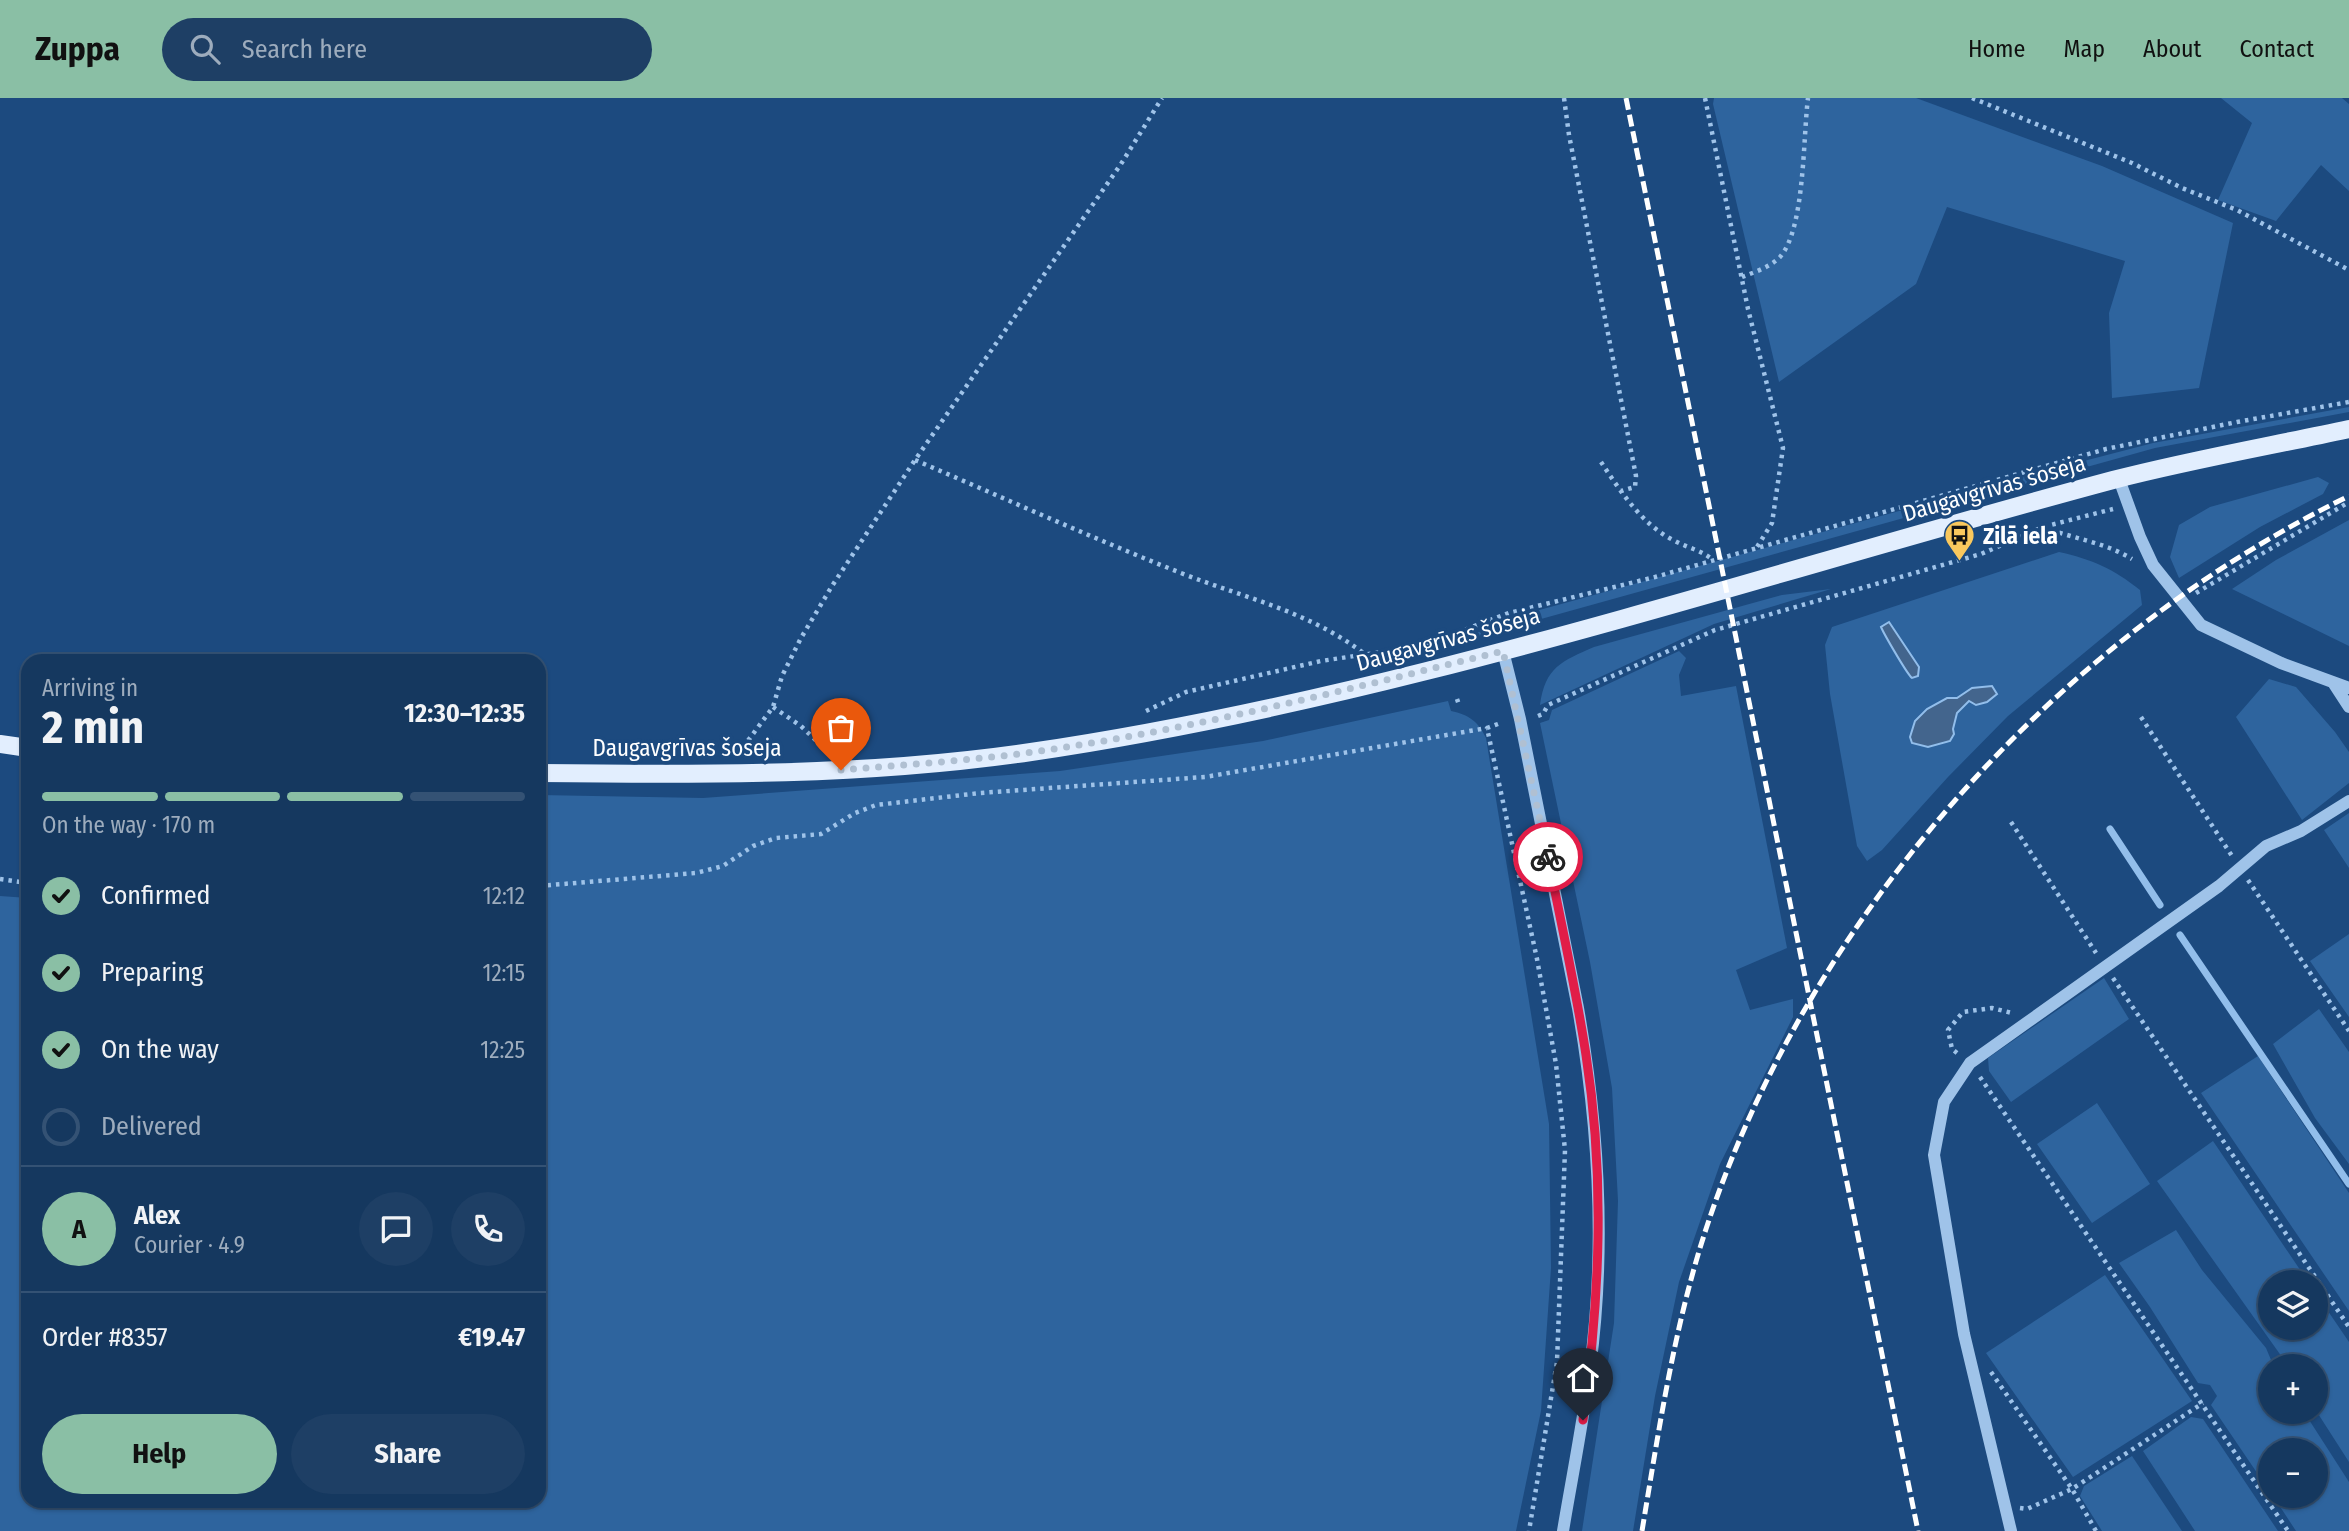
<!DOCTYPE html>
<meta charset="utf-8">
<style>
body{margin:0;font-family:"Fira Sans Condensed",sans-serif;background:#1e3f65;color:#f1f3f6;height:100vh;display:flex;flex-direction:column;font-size:26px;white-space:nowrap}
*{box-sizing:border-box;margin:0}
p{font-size:23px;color:#9dacbd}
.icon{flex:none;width:38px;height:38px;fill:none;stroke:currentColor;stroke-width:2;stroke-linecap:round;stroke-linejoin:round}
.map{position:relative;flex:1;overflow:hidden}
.sheet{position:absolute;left:21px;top:556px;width:525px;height:854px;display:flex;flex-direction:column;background:#15385f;border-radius:21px;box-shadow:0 2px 5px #0004,0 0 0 2px #345274}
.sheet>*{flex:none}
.controls{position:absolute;left:2258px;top:1172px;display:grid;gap:14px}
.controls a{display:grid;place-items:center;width:70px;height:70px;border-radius:50%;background:#15385f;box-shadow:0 2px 5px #0004,0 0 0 2px #345274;font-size:35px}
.pin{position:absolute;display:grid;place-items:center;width:60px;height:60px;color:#fff;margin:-72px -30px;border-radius:50% 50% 50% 0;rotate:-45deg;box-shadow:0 0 7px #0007}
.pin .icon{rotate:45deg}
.courier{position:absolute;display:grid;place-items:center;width:70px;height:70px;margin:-35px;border:5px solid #e11d48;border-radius:50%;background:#fff;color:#222;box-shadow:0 2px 9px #0007}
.headline em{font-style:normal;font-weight:700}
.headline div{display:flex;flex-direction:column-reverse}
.headline{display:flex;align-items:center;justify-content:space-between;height:119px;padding:0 21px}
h1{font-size:46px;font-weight:700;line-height:52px}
.bar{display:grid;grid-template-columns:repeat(4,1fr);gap:10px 7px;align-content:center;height:84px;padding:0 21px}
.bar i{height:9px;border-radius:5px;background:#345274}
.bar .current{background:#8abfa5}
.bar p{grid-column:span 4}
.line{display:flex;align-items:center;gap:18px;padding:0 21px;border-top:2px solid #345274}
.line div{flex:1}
.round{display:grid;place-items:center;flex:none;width:74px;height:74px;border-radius:37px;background:#1e3f65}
ol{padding:0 21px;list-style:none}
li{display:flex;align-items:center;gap:21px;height:77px}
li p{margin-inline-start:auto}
li .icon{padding:7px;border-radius:50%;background:#8abfa5;color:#111;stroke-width:4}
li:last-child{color:#9dacbd}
li i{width:38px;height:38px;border:4px solid #345274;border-radius:50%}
.primary-button{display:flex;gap:14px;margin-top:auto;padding:14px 21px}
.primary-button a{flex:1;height:80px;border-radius:42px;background:#8abfa5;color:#111;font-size:28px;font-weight:700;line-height:80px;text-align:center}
.primary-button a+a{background:#1e3f65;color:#f1f3f6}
header{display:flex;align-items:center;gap:42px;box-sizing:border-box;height:98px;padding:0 35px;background:#8abfa5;color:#111}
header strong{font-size:33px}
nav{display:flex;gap:38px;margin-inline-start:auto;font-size:24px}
.search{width:490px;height:63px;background:#1e3f65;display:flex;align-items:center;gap:18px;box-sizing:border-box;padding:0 24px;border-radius:38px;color:#9dacbd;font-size:26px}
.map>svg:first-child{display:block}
</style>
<header>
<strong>Zuppa</strong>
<div class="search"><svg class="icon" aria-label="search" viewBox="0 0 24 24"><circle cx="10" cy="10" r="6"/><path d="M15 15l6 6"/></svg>Search here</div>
<nav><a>Home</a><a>Map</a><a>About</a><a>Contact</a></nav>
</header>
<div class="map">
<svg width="2349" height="1433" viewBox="0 0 2349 1433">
<rect width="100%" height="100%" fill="#1c4a7f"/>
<path fill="#2e649e" d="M1714 0H1916L2102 68 2233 125 2199 290 2112 300 2109 215 2125 163 1947 109 1916 186 1779 284 1713 6Z
M2221 0H2342L2349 6V93L2321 67 2276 123 2218 102 2252 25Z
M2349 309V314L2155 350 1448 547 1514 519 2030 377 2153 345Z
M2318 379 2329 385 2323 396 2260 429 2179 480 2170 459 2179 427 2210 409Z
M2349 422V548L2232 491 2276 462Z
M2059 454C2091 461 2114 471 2140 492L2142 507 2008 618 1948 679 1882 752 1867 763 1857 748 1830 596 1825 547 1832 529Z
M1831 491 1714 526 1540 607C1545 569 1562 563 1594 549L1782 497Z
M1679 553 1686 560 1679 577 1681 598 1736 588 1787 850 1736 872 1750 912 1793 901V919L1720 1066 1679 1184 1655 1298 1633 1433H1582L1614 1225 1618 1103 1612 990 1590 864 1540 625 1549 622 1552 612Z
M2269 581 2296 589 2335 634 2349 654V685L2302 722 2236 619Z
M1448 603 1451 613C1469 617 1478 623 1486 640L1549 1026 1551 1170 1541 1313 1516 1433H0V798L28 800V1404H539V697L703 700 1060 673 1263 643Z
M2349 715V770L2324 732Z
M2349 836V919L2310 863Z
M2104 880 2129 921 2011 1004 1989 973 1988 960Z
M2319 911 2349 954V1066L2315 1020 2273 946Z
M2258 958 2349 1095V1213L2201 995Z
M2097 1005 2150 1086 2092 1125 2037 1046Z
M2213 1043 2309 1185H2270V1230H2315V1194L2349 1244V1364L2315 1311V1269H2289L2157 1083Z
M2176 1132 2202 1172 2266 1250 2274 1269H2270V1314H2304L2349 1384V1433H2296L2273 1398H2315V1353H2270V1394L2211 1307 2217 1298 2210 1287 2198 1285 2150 1209 2119 1165Z
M2105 1177 2192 1303 2073 1379 1986 1255Z
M2191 1319 2203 1321 2278 1433H2195L2143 1353Z
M2132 1358 2182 1433H2102L2080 1398 2084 1388Z"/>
<path fill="#43658d" stroke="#92beeb" stroke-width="2" d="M1889 524 1919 569 1918 578 1912 580C1907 576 1884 536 1881 529Z
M1992 588 1997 596 1987 604 1976 607 1969 603 1957 615 1953 631 1954 636 1950 643 1928 649 1912 645 1910 639 1915 623 1927 611 1947 600H1957L1972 590Z"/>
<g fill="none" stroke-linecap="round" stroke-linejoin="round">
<path stroke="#92beeb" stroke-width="7" d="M2110 731 2160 807
M2180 837 2349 1086"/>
<path stroke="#9fc3e9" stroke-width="4.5" stroke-dasharray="3.5 5" stroke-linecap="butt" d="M1564 0 1569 37 1636 378 1635 389 1621 393
M1705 0 1748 211 1783 350 1772 425 1757 449
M1972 0 2132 65 2182 90 2237 112 2349 172
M1742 179C1755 174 1770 169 1780 159 1805 131 1803 39 1808 0
M915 362C1004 400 1092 440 1181 475 1247 501 1309 513 1366 557
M1601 364C1621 394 1642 427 1675 443 1688 450 1701 452 1713 462
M2043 429C2074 441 2104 444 2132 461
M2196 495 2349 404
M1457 601 1459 607
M773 609 801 628 829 655
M1146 613 1186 594 1321 563 1422 548 1509 515 1655 479 2106 351 2237 324 2349 304
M1538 618 1543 616 1548 607 1715 532 1981 456 2043 429 2113 411
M2141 619 2232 758
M1498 626 1487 630 1537 861 1556 966 1565 1052 1557 1264 1529 1433
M738 656 773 609 782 578 801 540 832 488 915 362 1121 66 1162 0
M2011 724 2096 855
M0 781 28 785
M2248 782 2349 933
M539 788 696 775 723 768 753 748 776 740 821 736 855 715 876 707 980 695 1205 679 1487 630
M2113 880 2349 1229
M1957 955 1952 951 1948 932 1963 914 1992 910 2012 915
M1980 979 2288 1433
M1991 1274 2072 1391 2096 1433
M2020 1410 2027 1411 2072 1391 2203 1305"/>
<path stroke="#9fc3e9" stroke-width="12" d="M2119 381 2140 439 2153 467 2201 527 2281 565 2349 590
M1503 553 1520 621 1578 910C1599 1029 1606 1150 1590 1270 1583 1325 1572 1379 1563 1433
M2334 586 2349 609
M2011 1433 1964 1236 1934 1057 1944 1004 1970 965 2219 788 2266 748 2301 733 2349 703"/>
<path stroke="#e2eefe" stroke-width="18" d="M0 646 28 650
M539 675C703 677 868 678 1031 654 1399 600 1754 478 2113 382 2190 362 2270 348 2349 331"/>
<path stroke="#fff" stroke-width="5" stroke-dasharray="12 5" stroke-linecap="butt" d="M1626 0 1918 1433
M1642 1433C1659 1331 1674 1229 1706 1131 1808 820 2056 541 2349 398"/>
</g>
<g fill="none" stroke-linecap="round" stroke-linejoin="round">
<path stroke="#b0c0d2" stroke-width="7" stroke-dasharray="0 12.6" d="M841 672C902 667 964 663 1026 655 1187 633 1345 592 1503 553L1548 759"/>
<path stroke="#e11d48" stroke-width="9" d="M1548 759C1561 825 1576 891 1586 957 1605 1079 1600 1200 1583 1322"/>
</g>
<defs>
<symbol id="bus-pin" viewBox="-11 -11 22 30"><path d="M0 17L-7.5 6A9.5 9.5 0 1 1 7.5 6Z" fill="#fac85d" stroke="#1c4a7f"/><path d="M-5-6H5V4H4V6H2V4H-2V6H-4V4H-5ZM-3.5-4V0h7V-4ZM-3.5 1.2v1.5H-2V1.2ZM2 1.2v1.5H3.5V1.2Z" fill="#111"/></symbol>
</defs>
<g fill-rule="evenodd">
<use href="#bus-pin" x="1942" y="420" width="35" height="47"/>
</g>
<g text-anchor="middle" stroke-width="7" stroke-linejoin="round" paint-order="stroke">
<g font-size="23" fill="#fff" stroke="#1c4a7f">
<text transform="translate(1994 390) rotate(-16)" y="8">Daugavgrīvas šoseja</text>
<text transform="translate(1448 541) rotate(-15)" y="8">Daugavgrīvas šoseja</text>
<text x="687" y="658">Daugavgrīvas šoseja</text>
</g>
<g font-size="23" font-weight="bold" fill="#fff" stroke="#1c4a7f" text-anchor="start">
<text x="1983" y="446">Zilā iela</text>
</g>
</g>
</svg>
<div class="controls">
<a><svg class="icon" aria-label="layers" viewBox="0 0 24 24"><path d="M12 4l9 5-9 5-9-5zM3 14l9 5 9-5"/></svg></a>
<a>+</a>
<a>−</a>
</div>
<div class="pin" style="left:841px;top:672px;background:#ea580c"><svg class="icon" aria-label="bag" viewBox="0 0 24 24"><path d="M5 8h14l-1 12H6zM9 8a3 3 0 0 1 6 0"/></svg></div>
<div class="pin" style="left:1583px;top:1322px;background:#1f2937"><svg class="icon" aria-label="home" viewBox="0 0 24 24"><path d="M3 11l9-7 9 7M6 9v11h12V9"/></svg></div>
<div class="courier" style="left:1548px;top:759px"><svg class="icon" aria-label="bike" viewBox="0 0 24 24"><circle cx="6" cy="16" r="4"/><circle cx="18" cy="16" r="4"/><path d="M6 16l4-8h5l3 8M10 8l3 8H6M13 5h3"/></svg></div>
<section class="sheet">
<div class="headline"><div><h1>2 min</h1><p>Arriving in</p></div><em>12:30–12:35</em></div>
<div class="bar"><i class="current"></i><i class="current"></i><i class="current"></i><i></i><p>On the way · 170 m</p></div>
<ol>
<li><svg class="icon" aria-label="check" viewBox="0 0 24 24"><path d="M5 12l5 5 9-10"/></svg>Confirmed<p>12:12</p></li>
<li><svg class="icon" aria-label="check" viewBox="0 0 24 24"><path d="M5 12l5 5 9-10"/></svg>Preparing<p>12:15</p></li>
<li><svg class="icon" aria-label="check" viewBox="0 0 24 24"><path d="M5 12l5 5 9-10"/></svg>On the way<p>12:25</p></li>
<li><i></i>Delivered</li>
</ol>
<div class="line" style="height:126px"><b class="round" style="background:#8abfa5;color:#111">A</b><div><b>Alex</b><p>Courier · 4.9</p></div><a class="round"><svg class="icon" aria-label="chat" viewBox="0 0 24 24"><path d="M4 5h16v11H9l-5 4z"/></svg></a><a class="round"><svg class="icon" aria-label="phone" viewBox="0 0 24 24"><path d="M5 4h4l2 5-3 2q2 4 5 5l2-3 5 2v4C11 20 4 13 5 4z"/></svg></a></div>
<div class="line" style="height:91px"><div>Order #8357</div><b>€19.47</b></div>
<div class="primary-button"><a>Help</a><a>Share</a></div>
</section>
</div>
